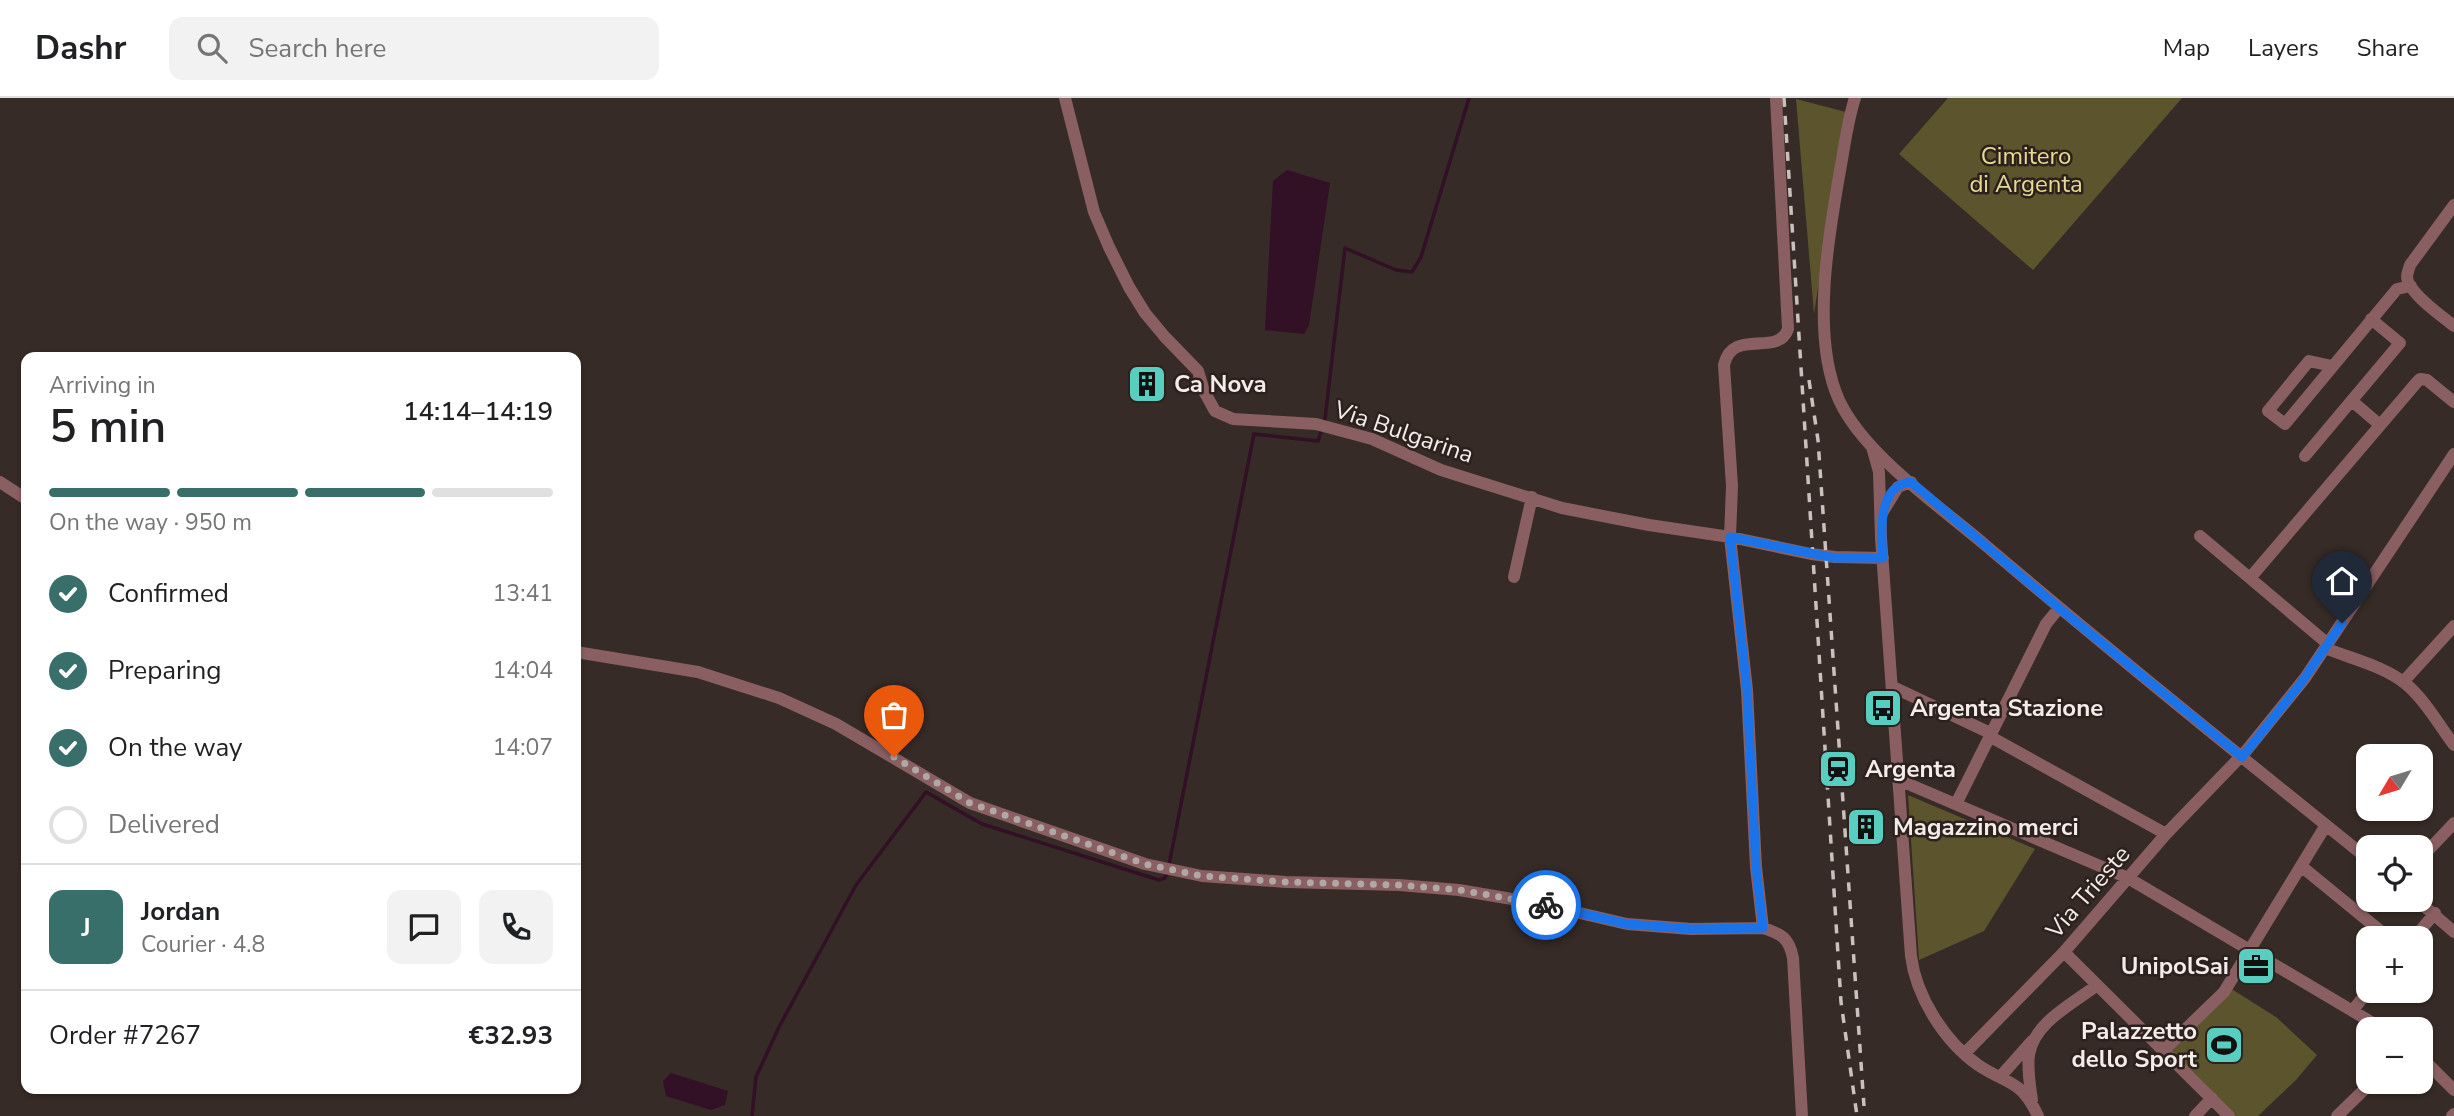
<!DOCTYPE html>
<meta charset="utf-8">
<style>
body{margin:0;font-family:"Nunito Sans",sans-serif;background:#f2f2f2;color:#202124;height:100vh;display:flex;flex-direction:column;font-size:26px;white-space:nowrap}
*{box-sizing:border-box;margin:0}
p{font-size:23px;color:#757577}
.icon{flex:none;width:38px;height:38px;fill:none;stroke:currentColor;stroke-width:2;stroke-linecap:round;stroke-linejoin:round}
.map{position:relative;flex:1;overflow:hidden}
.details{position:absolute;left:21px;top:254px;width:560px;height:742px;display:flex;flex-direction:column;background:#fff;border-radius:14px;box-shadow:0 2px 5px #0004}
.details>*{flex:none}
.needle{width:46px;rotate:232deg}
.controls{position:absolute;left:2356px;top:646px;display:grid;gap:14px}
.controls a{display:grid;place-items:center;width:77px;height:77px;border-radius:14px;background:#fff;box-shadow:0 2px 5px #0004;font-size:35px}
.pin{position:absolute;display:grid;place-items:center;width:60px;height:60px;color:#fff;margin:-72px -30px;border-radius:50% 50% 50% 0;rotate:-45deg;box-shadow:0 0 7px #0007}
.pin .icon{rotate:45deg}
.courier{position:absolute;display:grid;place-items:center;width:70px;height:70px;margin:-35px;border:5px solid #1a73e8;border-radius:50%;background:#fff;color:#222;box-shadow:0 2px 9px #0007}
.head em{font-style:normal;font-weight:600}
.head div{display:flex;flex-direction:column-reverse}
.head{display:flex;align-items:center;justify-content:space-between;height:119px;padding:0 28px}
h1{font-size:46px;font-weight:600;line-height:52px}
.bar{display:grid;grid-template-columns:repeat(4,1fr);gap:10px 7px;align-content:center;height:84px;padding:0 28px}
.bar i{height:9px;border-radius:5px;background:#e0e0e0}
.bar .selected{background:#396f6b}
.bar p{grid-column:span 4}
.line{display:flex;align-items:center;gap:18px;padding:0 28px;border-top:2px solid #e0e0e0}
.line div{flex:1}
.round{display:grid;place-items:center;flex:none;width:74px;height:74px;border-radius:14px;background:#f2f2f2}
ol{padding:0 28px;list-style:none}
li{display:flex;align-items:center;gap:21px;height:77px}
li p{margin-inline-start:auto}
li .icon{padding:7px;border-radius:50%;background:#396f6b;color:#fff;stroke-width:4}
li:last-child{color:#757577}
li i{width:38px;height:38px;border:4px solid #e0e0e0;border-radius:50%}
header{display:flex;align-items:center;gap:42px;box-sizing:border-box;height:98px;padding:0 35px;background:#fff;border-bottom:2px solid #e0e0e0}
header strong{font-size:33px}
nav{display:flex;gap:38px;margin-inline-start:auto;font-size:24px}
.search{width:490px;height:63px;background:#f2f2f2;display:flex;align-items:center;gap:18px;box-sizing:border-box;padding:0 24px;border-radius:14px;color:#757577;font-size:26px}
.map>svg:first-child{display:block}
</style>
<header>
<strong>Dashr</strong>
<div class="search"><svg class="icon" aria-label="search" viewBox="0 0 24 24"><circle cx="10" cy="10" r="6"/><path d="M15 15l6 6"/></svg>Search here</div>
<nav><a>Map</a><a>Layers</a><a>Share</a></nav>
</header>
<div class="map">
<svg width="2454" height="1018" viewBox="0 0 2454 1018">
<rect width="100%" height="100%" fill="#362b26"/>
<path fill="#5b542c" d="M1948 0H2182L2033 172 1899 56Z
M1796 1 1846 14 1814 216Z
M1908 697 2035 751 1984 833 1919 862Z
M2230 890 2276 919 2317 957 2296 982 2258 1018H2235L2170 953Z"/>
<path fill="#321025" d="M1287 72 1330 85 1309 227 1304 236 1265 232 1273 83Z
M671 975 728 993 725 1007 711 1012 666 998 663 983Z"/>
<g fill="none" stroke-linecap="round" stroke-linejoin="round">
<path stroke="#321025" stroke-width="3.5" d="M1169 767 1254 336 1318 343 1325 321 1345 150 1396 172 1412 174 1421 159 1469 0
M752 1018 756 979 779 929 856 787 926 694 982 726 1159 782 1165 780 1167 775"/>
<path stroke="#895f62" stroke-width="12" d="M1065 0 1094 114 1109 149 1129 189 1145 215 1165 239 1198 273 1204 293 1215 313 1233 321 1316 326 1372 341 1441 372 1562 410 1649 427 1730 439 1811 456 1835 459 1883 460
M1855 0C1848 21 1845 45 1841 67 1829 134 1810 238 1839 302 1863 355 1938 407 1984 446 2110 553 2239 657 2368 761
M2454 107 2410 167C2409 171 2407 175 2407 179 2408 195 2442 218 2454 228
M2332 268 2309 263 2268 313 2285 326 2397 191 2411 188
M2352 303 2380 327
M1872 349 1879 374 1881 440 1911 858C1916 898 1944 943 1978 967 2008 987 2021 981 2038 1018
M2305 358 2400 245 2371 221
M0 384 26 401
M1882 415 1898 389 1911 384
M2200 438 2328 546
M1514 479 1532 399
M2250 480 2417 284 2420 281 2427 282 2454 304
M2325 550C2352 561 2384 568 2406 586 2425 602 2439 627 2454 647
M576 554 698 574 779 600 836 626 970 705 1145 766 1202 778 1286 784 1399 787 1459 792 1541 806 1627 826 1691 831 1763 830C1782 836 1789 840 1793 860L1802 1018
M2403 584 2454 528
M1893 589 1990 635
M1989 638 2166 736
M1899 682 2128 780 2383 931
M1956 706 2046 526 2059 510
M2420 761 2454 725
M2301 768 2389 840
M2417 802 2454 834
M1763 830 1756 769 1747 592 1730 439 1732 388 1724 267C1732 229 1778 260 1788 231L1776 0
M2414 840 2435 815
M2064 854 2229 1018
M2353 912 2369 892
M2164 952 2224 894 2326 727
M1965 955 2064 854 2166 736 2246 653 2305 580 2454 356
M2420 958 2454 992
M2000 979 2032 943
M2032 1002C2030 987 2027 972 2029 957 2034 924 2073 906 2097 887
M2195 1018 2212 1000
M2337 1018 2372 984
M2452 1018 2454 1016"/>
<path stroke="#c9c1bd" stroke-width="3.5" stroke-dasharray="9 9" stroke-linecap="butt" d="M1784 0 1841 904 1857 1018
M1809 282 1818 342 1864 1008"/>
</g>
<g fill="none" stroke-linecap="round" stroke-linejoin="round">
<path stroke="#b1a8a5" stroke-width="7" stroke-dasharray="0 12.6" d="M894 659 970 705 1145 766 1202 778 1286 784 1399 787 1460 792 1546 807"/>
<path stroke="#1a73e8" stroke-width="9" d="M1546 807 1627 826 1691 831 1763 830 1756 769 1747 592 1730 439 1835 460H1883C1881 436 1877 387 1911 384L2059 510 2242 659 2301 585 2342 525"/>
</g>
<defs>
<symbol id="building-square" viewBox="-11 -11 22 22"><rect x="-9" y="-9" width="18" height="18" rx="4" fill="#58cec1" stroke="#2c211d"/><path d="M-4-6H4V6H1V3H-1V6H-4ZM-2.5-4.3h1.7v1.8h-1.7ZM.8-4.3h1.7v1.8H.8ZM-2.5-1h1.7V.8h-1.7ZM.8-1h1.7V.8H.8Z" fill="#111"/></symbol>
<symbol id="bus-square" viewBox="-11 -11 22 22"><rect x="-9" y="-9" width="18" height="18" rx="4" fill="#58cec1" stroke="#2c211d"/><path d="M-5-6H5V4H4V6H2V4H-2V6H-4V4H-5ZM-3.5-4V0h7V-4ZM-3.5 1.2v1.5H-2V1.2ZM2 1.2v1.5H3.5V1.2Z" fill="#111"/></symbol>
<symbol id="station-square" viewBox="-11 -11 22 22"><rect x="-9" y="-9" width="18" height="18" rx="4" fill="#58cec1" stroke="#2c211d"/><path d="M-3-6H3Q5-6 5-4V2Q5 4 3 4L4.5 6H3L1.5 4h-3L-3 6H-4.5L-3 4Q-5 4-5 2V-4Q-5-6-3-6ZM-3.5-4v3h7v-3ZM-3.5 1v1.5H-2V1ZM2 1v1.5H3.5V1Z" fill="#111"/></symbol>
<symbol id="office-square" viewBox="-11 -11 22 22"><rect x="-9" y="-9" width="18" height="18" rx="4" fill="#58cec1" stroke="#2c211d"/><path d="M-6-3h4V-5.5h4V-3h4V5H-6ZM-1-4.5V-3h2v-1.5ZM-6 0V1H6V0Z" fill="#111"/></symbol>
<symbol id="stadium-square" viewBox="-11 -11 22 22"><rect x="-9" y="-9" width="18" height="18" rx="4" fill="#58cec1" stroke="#2c211d"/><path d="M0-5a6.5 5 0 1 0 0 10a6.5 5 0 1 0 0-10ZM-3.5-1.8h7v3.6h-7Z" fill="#111"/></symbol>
</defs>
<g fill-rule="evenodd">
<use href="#building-square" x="1125" y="264" width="44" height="44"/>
<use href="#bus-square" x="1861" y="588" width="44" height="44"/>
<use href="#station-square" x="1816" y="649" width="44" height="44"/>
<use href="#building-square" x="1844" y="707" width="44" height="44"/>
<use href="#office-square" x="2234" y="846" width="44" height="44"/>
<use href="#stadium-square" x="2202" y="925" width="44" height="44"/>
</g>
<g text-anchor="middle" stroke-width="5" stroke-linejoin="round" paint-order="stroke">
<g font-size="24" fill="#e6d991" stroke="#2c211d">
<text x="2026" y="66">Cimitero<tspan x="2026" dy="28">di Argenta</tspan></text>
</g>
<g font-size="24" font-weight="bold" fill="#f3ece9" stroke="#2c211d" text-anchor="start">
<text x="1174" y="294">Ca Nova</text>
<text x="1910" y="618">Argenta Stazione</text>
<text x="1865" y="679">Argenta</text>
<text x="1893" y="737">Magazzino merci</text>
<text x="2229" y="876" text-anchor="end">UnipolSai</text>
<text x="2197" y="941" text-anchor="end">Palazzetto<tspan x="2197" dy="28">dello Sport</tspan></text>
</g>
<g font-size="24" fill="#f3ece9" stroke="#2c211d">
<text transform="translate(1404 334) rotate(19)" y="8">Via Bulgarina</text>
<text transform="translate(2088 794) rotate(-49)" y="8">Via Trieste</text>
</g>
</g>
</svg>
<div class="controls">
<a><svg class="needle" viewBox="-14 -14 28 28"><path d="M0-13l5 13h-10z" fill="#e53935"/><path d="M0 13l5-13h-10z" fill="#757577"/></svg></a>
<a><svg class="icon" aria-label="locate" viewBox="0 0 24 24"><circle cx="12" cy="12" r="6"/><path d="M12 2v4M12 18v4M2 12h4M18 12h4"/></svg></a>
<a>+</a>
<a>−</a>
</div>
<div class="pin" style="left:894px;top:659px;background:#ea580c"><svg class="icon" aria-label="bag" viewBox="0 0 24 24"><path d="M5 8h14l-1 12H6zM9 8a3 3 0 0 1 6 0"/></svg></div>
<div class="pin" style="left:2342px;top:525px;background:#1f2937"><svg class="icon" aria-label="home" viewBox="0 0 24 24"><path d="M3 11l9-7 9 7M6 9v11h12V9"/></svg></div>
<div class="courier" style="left:1546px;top:807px"><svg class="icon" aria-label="bike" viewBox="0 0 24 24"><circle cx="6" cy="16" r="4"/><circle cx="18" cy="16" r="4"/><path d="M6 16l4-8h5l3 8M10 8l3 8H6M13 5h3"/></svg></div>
<section class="details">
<div class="head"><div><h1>5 min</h1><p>Arriving in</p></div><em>14:14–14:19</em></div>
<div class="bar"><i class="selected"></i><i class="selected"></i><i class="selected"></i><i></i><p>On the way · 950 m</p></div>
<ol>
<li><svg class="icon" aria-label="check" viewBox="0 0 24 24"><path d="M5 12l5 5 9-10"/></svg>Confirmed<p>13:41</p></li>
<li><svg class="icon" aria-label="check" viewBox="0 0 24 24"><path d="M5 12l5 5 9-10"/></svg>Preparing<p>14:04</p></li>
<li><svg class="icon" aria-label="check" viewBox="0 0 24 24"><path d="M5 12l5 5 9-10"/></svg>On the way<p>14:07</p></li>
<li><i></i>Delivered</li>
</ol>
<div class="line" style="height:126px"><b class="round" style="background:#396f6b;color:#fff">J</b><div><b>Jordan</b><p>Courier · 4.8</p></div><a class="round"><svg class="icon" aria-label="chat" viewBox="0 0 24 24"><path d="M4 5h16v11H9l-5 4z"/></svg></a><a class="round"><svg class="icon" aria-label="phone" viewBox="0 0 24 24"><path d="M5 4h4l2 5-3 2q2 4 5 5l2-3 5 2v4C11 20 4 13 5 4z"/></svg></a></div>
<div class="line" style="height:91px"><div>Order #7267</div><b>€32.93</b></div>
</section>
</div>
